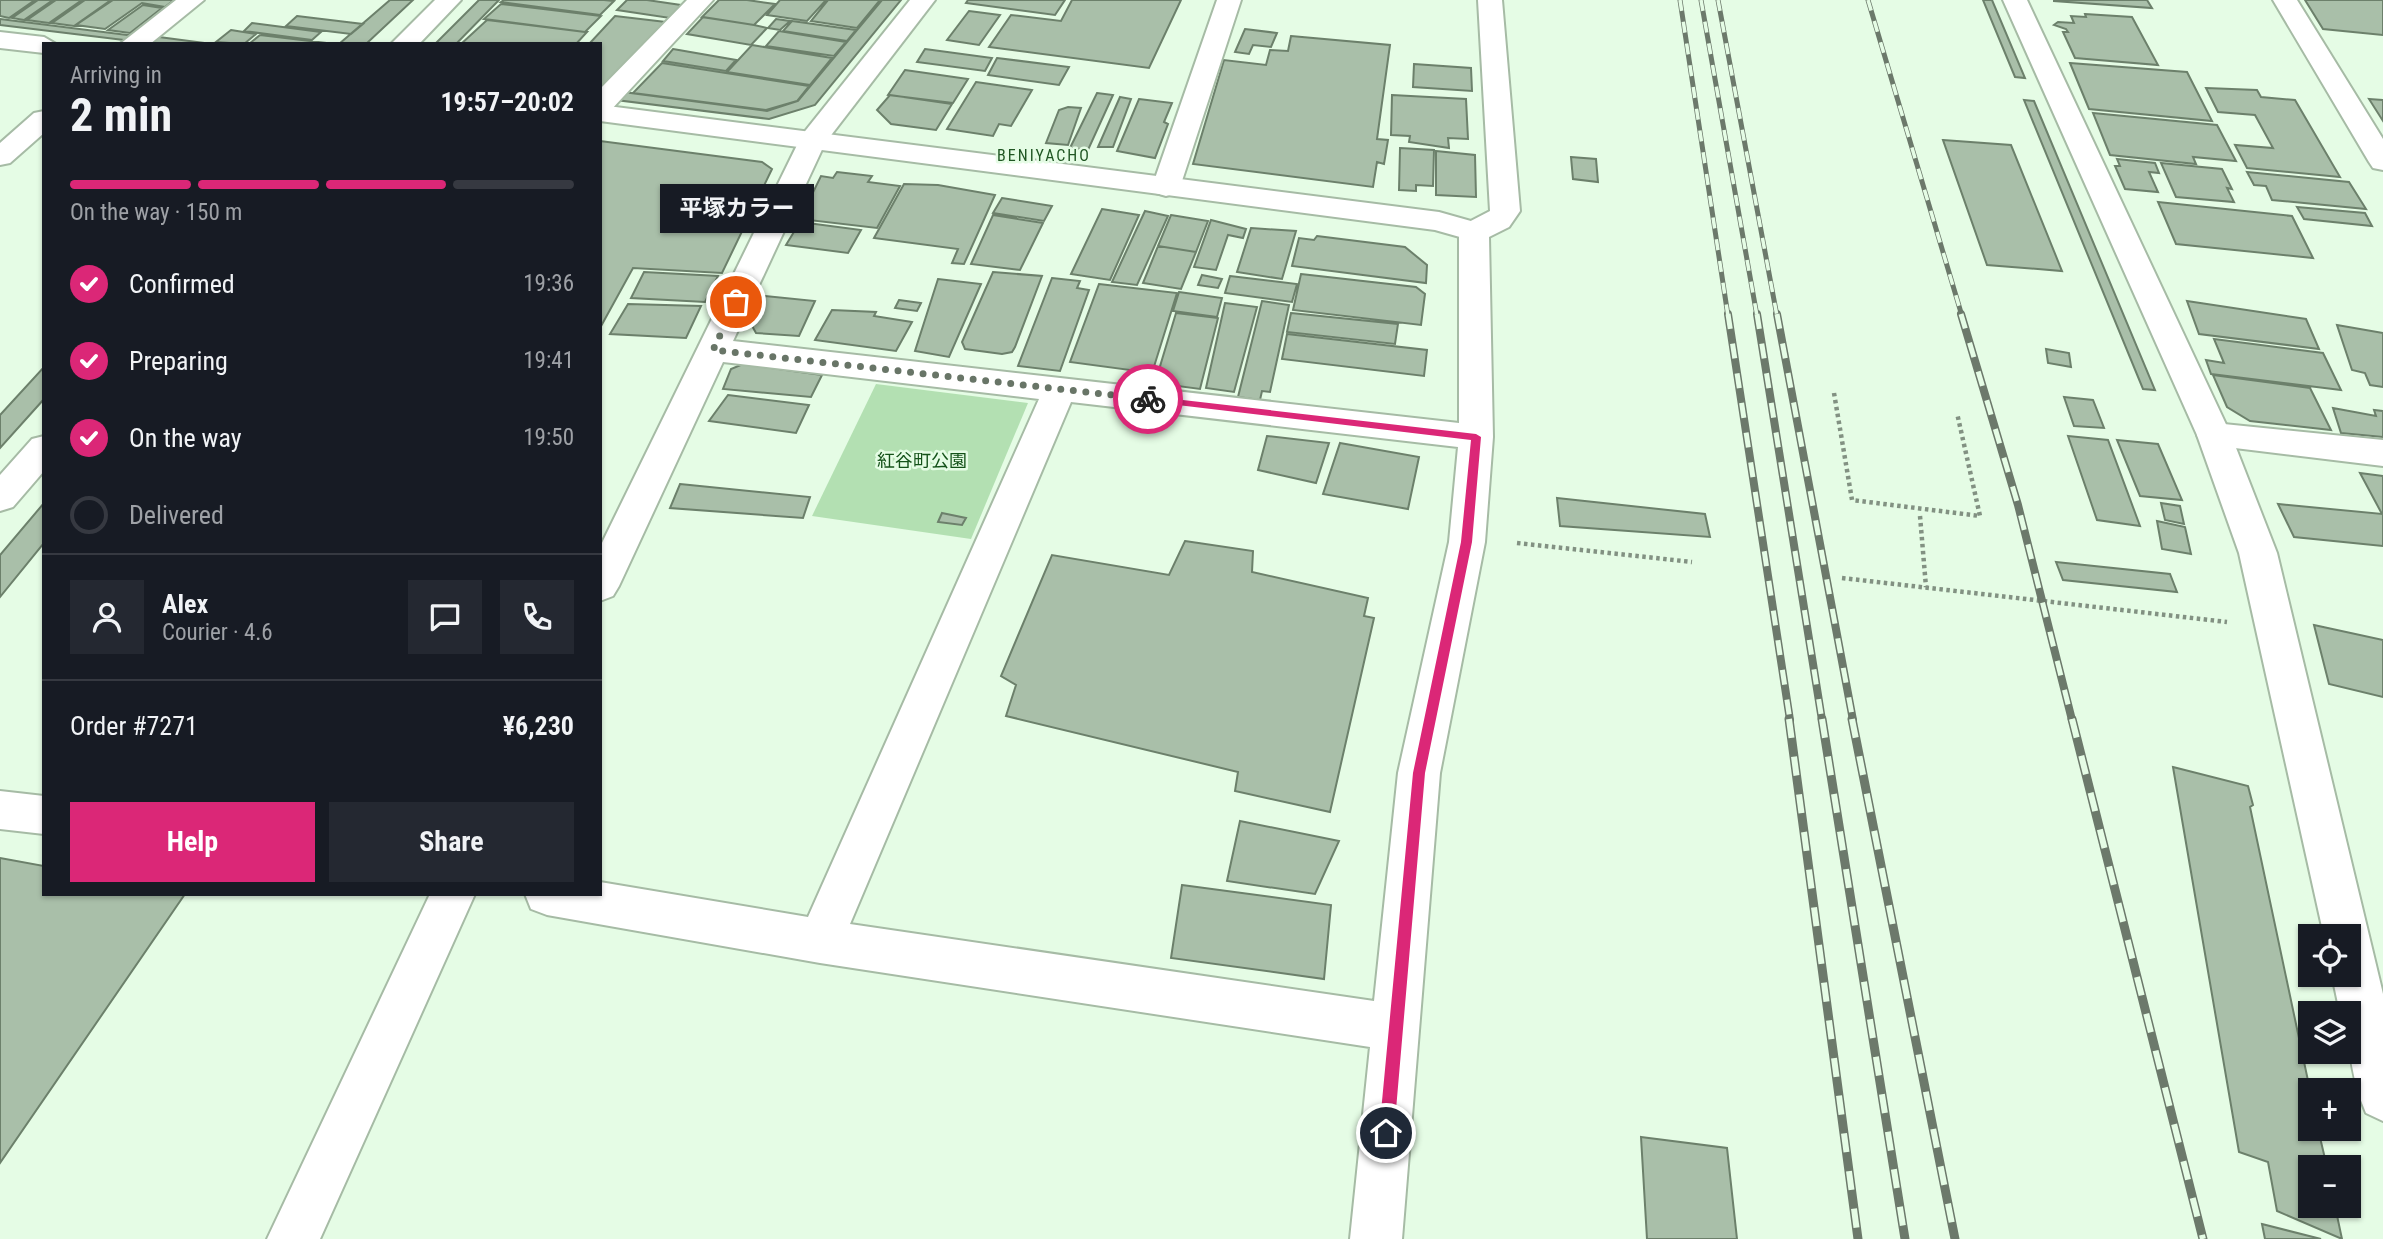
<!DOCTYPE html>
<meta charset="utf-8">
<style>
body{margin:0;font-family:"Roboto Condensed","Noto Sans JP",sans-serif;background:#242831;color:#f1f3f6;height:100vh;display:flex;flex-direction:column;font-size:26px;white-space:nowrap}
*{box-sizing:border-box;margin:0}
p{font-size:23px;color:#9ea1a6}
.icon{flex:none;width:38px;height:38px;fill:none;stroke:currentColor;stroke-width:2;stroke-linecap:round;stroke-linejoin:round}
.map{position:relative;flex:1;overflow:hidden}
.panel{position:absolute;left:42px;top:42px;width:560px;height:854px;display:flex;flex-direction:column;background:#171b24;border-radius:0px;box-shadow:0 2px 5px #0004}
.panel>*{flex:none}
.fabs{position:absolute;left:2298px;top:924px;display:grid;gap:14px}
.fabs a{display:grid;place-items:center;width:63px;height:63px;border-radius:0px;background:#171b24;box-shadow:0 2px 5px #0004;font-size:35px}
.pin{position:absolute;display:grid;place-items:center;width:60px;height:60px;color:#fff;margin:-30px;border:4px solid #fff;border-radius:50%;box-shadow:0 2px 7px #0007}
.courier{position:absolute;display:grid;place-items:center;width:70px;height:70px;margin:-35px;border:5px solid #db2777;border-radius:50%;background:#fff;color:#222;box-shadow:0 2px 9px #0007}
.bubble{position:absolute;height:49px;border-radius:0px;background:#171b24;box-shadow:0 2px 5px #0004;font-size:23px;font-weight:700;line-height:49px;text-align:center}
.head em{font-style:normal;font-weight:700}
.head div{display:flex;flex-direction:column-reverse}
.head{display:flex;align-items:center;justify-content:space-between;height:119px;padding:0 28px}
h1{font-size:46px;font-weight:700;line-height:52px}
.bar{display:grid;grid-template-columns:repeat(4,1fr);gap:10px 7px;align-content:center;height:84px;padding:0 28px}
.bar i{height:9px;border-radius:5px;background:#363941}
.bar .active{background:#db2777}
.bar p{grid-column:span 4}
.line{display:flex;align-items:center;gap:18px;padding:0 28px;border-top:2px solid #363941}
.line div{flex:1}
.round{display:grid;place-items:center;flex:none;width:74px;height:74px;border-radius:0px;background:#242831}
ol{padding:0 28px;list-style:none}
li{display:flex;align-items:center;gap:21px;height:77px}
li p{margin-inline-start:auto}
li .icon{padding:7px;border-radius:50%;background:#db2777;color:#fff;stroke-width:4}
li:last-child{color:#9ea1a6}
li i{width:38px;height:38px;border:4px solid #363941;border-radius:50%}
.button{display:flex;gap:14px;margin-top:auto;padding:14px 28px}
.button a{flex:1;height:80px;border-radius:0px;background:#db2777;color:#fff;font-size:28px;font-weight:700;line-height:80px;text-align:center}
.button a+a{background:#242831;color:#f1f3f6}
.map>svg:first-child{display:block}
</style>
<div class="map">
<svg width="2383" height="1239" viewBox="0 0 2383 1239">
<rect width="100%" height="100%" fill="#e5fce5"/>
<path fill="#b3e0b2" d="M876 384 1028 403 971 539 812 516Z"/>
<path fill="#a9bfa9" stroke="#6c806b" stroke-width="2" d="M0 0H35L9 18 0 16Z
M38 0H53L24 20 12 18Z
M56 0H82L49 23 27 20Z
M85 0H111L74 26 52 23Z
M113 0H174L165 7 142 3 105 29 76 25Z
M390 0H413L366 44H339Z
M479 0H499L456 44H435Z
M504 0H604L614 1 600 15 501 2Z
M627 0H647L681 5 670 18 617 10Z
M719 0H747L775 4 754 25 702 17Z
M780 0H826L807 21 767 15Z
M828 0H880L857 28 811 21Z
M882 0H901L815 105 769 119 600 98V89L767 111 798 101Z
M968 0H1065L1055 15 966 3Z
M1072 0H1181L1149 68 989 47 1011 15 1061 21Z
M1983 0H1992L2025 78 2015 77Z
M2054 0H2147L2152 8 2054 1Z
M2305 0H2383V35L2323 29Z
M501 4 601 16 585 32 484 19Z
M143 5 162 8 130 33 108 30Z
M969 11 1000 15 979 45 947 40Z
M2085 14 2132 17 2158 65 2075 58 2063 32H2068L2066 29 2054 25 2058 22 2074 23 2071 16 2086 17Z
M297 16 363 24 351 34 286 26Z
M615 16 666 22 604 87H600V44H589Z
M703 17 754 25 767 28 751 45 687 34Z
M0 19 127 35 136 30 163 33 159 37 212 44H157L0 25Z
M776 19 790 21 780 30 768 28Z
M487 20 585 32H587L576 44H461Z
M792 21 856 30 847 41 783 31Z
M252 23 321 32 312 40 244 31Z
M1245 29 1277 33 1271 47 1253 45 1249 54 1235 52Z
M231 30 256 34 244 44 216 42Z
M779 31 846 42 834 56 766 46Z
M260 35 335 44H249Z
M1291 36 1390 45 1377 139 1388 140 1384 164 1377 162 1373 187 1193 164 1224 60 1266 65 1270 50 1288 51Z
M752 45 832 58 810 85 727 72Z
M673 49 736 60 726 71 663 61Z
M925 49 992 58 985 71 917 62Z
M997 58 1069 67 1059 85 988 75Z
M662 63 809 86 797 101 766 110 633 93Z
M2070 63 2187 72 2212 121 2089 109Z
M1414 64 1471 68 1472 91 1413 87Z
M905 70 968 79 953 103 888 95Z
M976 82 1032 90 1011 126 999 124 993 136 947 129Z
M2206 88 2257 90 2261 97 2295 100 2340 177 2247 168 2235 145 2273 148 2255 115 2218 112Z
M1097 93 1113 95 1088 150 1070 148Z
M890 95 952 104 936 130 891 124 877 110Z
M1392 95 1466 99 1468 139 1448 138 1449 148 1409 142 1410 136 1391 135Z
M1120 97 1131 99 1113 147H1098Z
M1139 99 1172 103 1164 122 1168 124 1155 158 1117 151Z
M2369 99 2383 100V121Z
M2024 100 2034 101 2155 390 2143 389Z
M1068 107 1081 108 1068 145 1046 143 1059 110Z
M2093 113 2217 125 2236 161 2193 157 2196 164 2110 155Z
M1943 140 2011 145 2062 271 1987 265Z
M600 141 762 162 772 169 722 273 633 268 600 328Z
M1400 148 1434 150 1433 186 1416 185V191L1399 190Z
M1436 151 1475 155 1476 197 1436 195Z
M1571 157 1596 159 1598 182 1573 179Z
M2117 159 2155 163 2159 173 2149 172 2158 192 2125 189 2115 166H2120Z
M2161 163 2222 169 2232 189 2227 188 2234 202 2176 197Z
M837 172 872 176 868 182 900 186 877 228 800 219 821 176 833 178Z
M2247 172 2349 182 2366 209 2272 200 2266 186 2254 185Z
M904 184 938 185 995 195 964 264 952 263 958 249 874 238Z
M1002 198 1052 206 1044 221 993 213Z
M2158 202 2292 216 2313 258 2176 244Z
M2297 207 2365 213 2372 226 2304 219Z
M1102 209 1139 215 1110 280 1071 274Z
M1145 211 1168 216 1137 285 1112 282Z
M993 215 1043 223 1020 270 971 264Z
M1171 215 1208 221 1196 252 1158 246Z
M1211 220 1246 229 1243 238 1228 235 1216 270 1194 267Z
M800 222 861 230 848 253 786 245Z
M1251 228 1296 231 1282 279 1237 272Z
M1317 236 1405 247 1427 265 1426 283 1292 266 1299 238 1314 240Z
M1158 246 1196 252 1181 289 1143 283Z
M644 272 718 276 705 302 631 298Z
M993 272 1042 276 1015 347 1012 352 1002 354 965 349 962 342Z
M1301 274 1416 287 1425 294 1421 325 1293 310Z
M1202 275 1222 279 1218 288 1198 285Z
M1230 276 1297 284 1292 302 1225 293Z
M1052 278 1080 281 1077 288 1089 290 1060 371 1018 366Z
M938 279 981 284 949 357 915 351Z
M1099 284 1177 293 1152 373 1070 362Z
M1179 292 1222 298 1217 317 1173 311Z
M765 296 815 301 799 336 756 333 751 324Z
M899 300 921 303 917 311 895 308Z
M1262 301 1289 305 1270 392 1262 391 1260 400 1238 397Z
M2187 301 2306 319 2319 349 2199 334Z
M1225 303 1257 307 1234 392 1206 388Z
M628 304 701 306 686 338 610 334Z
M832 310 876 312 874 316 912 322 896 351 815 340Z
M1176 313 1218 318 1200 389 1155 383Z
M1291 313 1398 324 1395 344 1287 332Z
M2337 325 2383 333V387L2370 385 2365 373 2352 370Z
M1287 334 1427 350 1424 376 1282 359Z
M2214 339 2323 353 2341 390 2211 374 2206 360 2224 363Z
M2046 349 2069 353 2071 367 2048 363Z
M743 364 822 375 811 397 723 389 731 369Z
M44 367V399L0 448V415Z
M2213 375 2310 388 2331 430 2250 421 2227 407Z
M728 395 809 405 796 433 709 421Z
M2064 397 2093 400 2104 428 2074 426Z
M2333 408 2376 416 2374 410 2383 411V437L2341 433Z
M1267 436 1329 443 1316 483 1258 470Z
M2068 436 2108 440 2140 526 2097 520Z
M2117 440 2158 444 2182 500 2140 496Z
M1340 443 1419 457 1408 509 1323 494Z
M2360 473 2383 476V546L2294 537 2278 504 2382 514Z
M680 484 810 497 803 518 670 508Z
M1557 498 1705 514 1710 537 1560 526Z
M44 503V543L0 597V555Z
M2161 503 2180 506 2184 524 2165 520Z
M942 513 966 518 962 525 938 522Z
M2157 521 2185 527 2191 554 2162 549Z
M1185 541 1253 551 1252 572 1368 598 1364 616 1374 618 1330 812 1235 791 1238 772 1006 716 1016 685 1001 676 1052 555 1169 575Z
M2056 562 2170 574 2177 592 2063 580Z
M2314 625 2383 640V697L2329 684Z
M2173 767 2248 786 2253 805 2250 807 2310 1090V1129H2318L2327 1167H2310V1206H2335L2342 1239 2277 1211 2268 1162 2239 1152Z
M1240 821 1339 841 1315 894 1227 881Z
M0 858 44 866V894H185L0 1163Z
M1182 885 1331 905 1324 979 1171 958Z
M1641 1137 1727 1148 1737 1239H1647Z
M2262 1224 2321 1239H2265Z"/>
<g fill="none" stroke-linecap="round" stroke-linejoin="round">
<defs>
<path id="pedestrian" d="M910 0H935L822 147H802L798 141 802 135Z"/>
<path id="minor" d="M176 0H204L150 44H120Z
M687 0H713L610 111 600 113V89Z
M1217 0H1241L1180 187 1176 193 1166 196 1156 193 1152 187Z
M1478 0H1502L1520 211 1509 227 1489 237 1493 437 1485 542 1440 773 1402 1239H1350L1370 1047 820 963 547 915 531 909 525 894H600V882L808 917 1039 399 723 362 619 586 613 596 600 601V547L802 135H822L826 141 733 341 1459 423V232L1463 225 1490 211ZM1071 402 1458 447 1449 542 1398 773 1374 1001 850 924Z
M2273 0H2297L2383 139V170L2373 168 2369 162Z
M44 111V133L10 163 0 165V143L34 113Z
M2214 423 2383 440V466L2202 444 2197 435 2202 426Z
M0 791 44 796V834L0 829Z
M430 894H475L320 1239H267Z"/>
<path id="tertiary" d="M435 0H461L419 44H391Z
M2003 0H2027L2231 435 2277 553 2383 994V1121L2366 1113C2352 1081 2348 1048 2348 1013H2340L2332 975H2348V936H2324L2239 553 2197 435Z
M0 32 44 37 56 44H44V53L0 48Z
M600 105 1439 212 1485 225 1489 232 1485 239 1474 241 1435 230 600 121Z
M44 436V471L13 507 0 511V475L32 439Z"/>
</defs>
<use href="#pedestrian" stroke="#a6bba5" stroke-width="4"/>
<use href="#minor" stroke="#a6bba5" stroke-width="4"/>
<use href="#tertiary" stroke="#a6bba5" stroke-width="4"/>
<path stroke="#829182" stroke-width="4.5" stroke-dasharray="3.5 3.5" stroke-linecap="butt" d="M1834 393 1852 500 1980 516 1957 413
M1920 516 1926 587
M1517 543 1692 562
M1842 578 2227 622"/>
<use href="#pedestrian" fill="#fff" fill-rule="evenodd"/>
<use href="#minor" fill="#fff" fill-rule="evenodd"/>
<use href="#tertiary" fill="#fff" fill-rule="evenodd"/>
<defs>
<path id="rail-far2" d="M1680 0 1728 316
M1701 0 1757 316
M1718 0 1777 316
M1868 0 1962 316"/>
<path id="rail-far1" d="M1728 314 1790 720
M1757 314 1822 720
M1777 314 1853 720
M1961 314 2018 505 2072 720"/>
<path id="rail" d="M1789 719 1858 1239
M1822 719 1905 1239
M1852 719 1955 1239
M2072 719 2203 1239"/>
</defs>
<use href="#rail-far2" stroke="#6c796b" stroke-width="5"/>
<use href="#rail-far1" stroke="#6c796b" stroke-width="8"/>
<use href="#rail" stroke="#6c796b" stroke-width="9"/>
<use href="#rail-far2" stroke="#e5fce5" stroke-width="3.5" stroke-dasharray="11" stroke-linecap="butt"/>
<use href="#rail-far1" stroke="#e5fce5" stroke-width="5" stroke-dasharray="15" stroke-linecap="butt"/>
<use href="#rail" stroke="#e5fce5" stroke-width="6" stroke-dasharray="19" stroke-linecap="butt"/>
</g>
<path fill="#db2777" d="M1148 396 1476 434 1481 437 1472 542 1425 773 1394 1133 1386 1141 1379 1133 1413 773 1461 542 1471 440 1144 401 1143 399Z"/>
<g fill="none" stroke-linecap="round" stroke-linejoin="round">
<path stroke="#687567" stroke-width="7" stroke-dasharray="0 12.6" d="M736 302 713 350 1148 399"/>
</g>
<g text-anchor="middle" stroke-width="5" stroke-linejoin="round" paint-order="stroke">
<g font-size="16" letter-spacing="2" fill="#205623" stroke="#e5fce5">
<text x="1044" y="161">BENIYACHO</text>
</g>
<g font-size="18" fill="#145219" stroke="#e5fce5">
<text x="922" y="467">紅谷町公園</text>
</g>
</g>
</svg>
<div class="fabs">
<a><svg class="icon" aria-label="locate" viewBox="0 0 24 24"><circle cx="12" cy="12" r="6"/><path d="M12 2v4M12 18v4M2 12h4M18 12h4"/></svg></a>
<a><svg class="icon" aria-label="layers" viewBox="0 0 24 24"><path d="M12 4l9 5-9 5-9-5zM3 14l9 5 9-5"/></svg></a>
<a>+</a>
<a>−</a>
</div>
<div class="pin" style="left:736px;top:302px;background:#ea580c"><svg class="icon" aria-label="bag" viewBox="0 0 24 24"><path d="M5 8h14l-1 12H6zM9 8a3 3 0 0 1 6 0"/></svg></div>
<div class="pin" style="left:1386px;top:1133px;background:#1f2937"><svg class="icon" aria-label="home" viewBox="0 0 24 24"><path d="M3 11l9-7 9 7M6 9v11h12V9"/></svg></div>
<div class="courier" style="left:1148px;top:399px"><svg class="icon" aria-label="bike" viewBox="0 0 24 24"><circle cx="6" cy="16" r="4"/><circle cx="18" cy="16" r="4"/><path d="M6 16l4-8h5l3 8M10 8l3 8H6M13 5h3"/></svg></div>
<div class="bubble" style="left:660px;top:184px;width:154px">平塚カラー</div>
<section class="panel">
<div class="head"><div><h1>2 min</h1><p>Arriving in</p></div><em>19:57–20:02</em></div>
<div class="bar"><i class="active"></i><i class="active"></i><i class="active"></i><i></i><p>On the way · 150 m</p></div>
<ol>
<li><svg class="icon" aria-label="check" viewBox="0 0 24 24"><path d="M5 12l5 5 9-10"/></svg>Confirmed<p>19:36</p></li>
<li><svg class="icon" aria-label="check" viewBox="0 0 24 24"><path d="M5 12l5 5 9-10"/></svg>Preparing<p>19:41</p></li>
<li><svg class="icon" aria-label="check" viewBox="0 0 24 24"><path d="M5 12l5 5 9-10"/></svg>On the way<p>19:50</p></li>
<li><i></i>Delivered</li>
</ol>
<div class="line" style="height:126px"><a class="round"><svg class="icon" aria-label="person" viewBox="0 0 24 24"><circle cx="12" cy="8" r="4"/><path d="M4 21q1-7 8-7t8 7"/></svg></a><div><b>Alex</b><p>Courier · 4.6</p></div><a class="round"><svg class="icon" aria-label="chat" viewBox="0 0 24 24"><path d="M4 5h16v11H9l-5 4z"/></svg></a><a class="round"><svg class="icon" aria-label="phone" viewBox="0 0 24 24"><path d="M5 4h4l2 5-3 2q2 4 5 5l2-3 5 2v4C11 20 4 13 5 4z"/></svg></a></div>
<div class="line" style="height:91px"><div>Order #7271</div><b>¥6,230</b></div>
<div class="button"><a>Help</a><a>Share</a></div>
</section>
</div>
